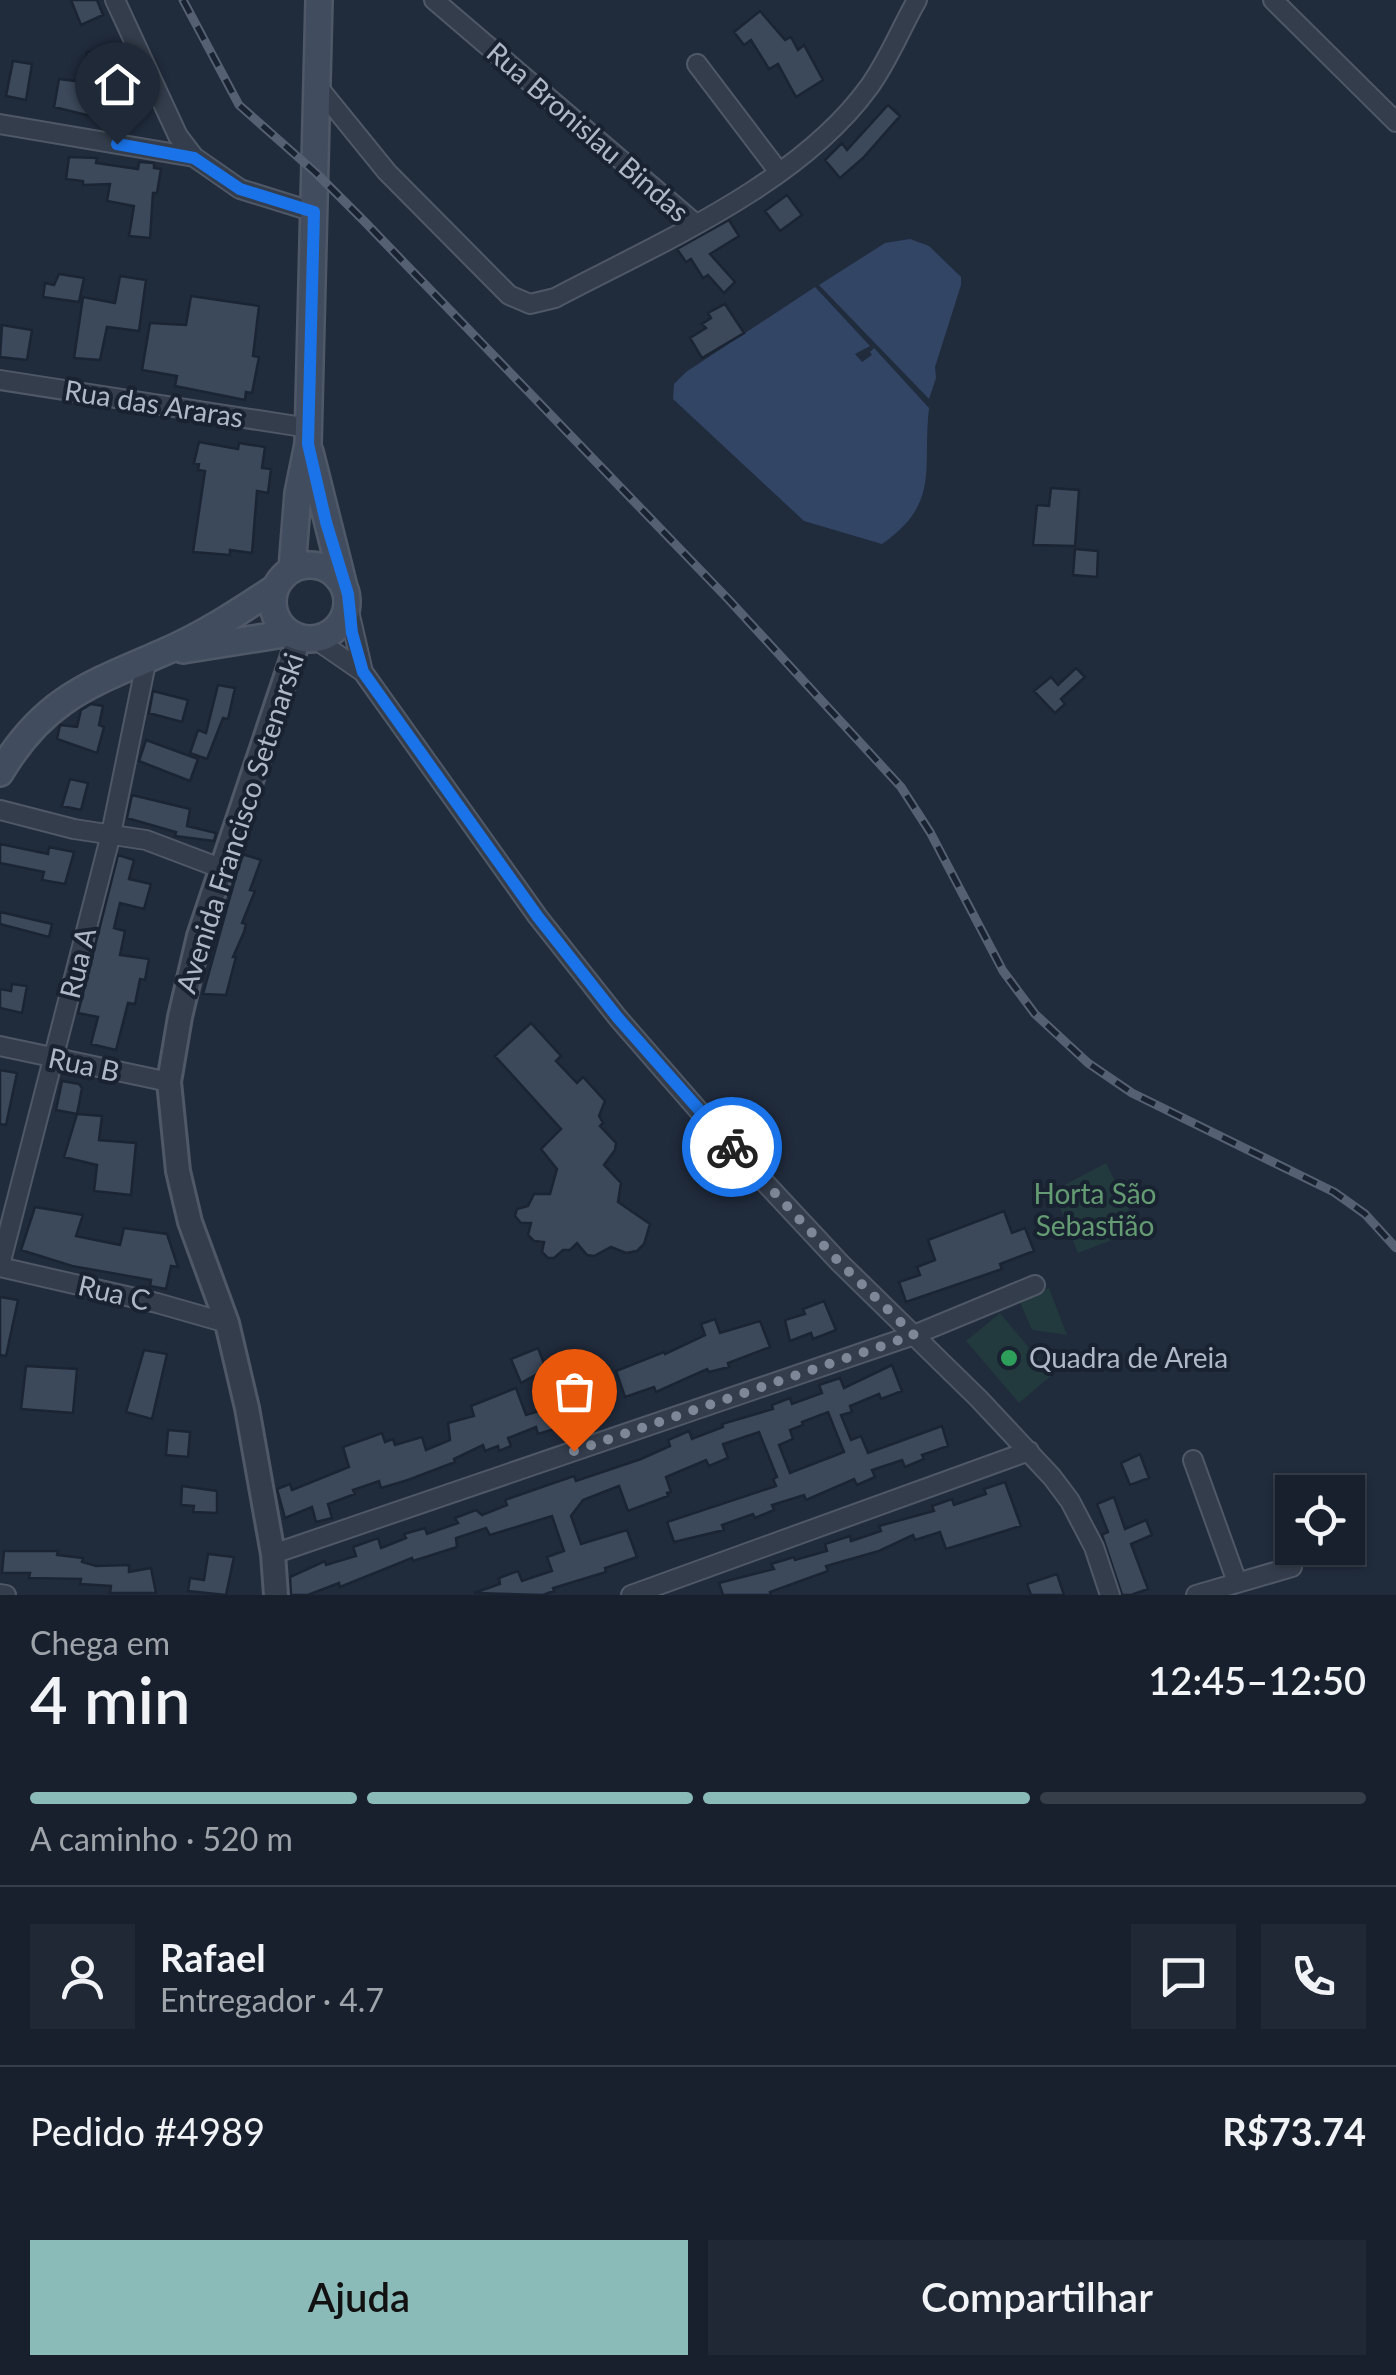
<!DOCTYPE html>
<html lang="pt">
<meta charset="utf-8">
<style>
body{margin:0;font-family:Lato,sans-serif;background:#212835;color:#f1f3f6;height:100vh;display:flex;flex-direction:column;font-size:38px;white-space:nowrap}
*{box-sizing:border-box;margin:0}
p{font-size:32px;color:#9fa3aa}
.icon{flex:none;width:55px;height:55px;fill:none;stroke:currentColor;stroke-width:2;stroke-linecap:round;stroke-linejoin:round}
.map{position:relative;height:1595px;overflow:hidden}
.panel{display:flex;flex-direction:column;background:#18202d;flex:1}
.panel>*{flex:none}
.controls{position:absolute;left:1275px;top:1475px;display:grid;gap:20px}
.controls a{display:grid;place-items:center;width:90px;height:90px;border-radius:0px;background:#18202d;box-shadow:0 2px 8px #0004,0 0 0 2px #363e49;font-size:50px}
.pin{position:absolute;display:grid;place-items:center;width:85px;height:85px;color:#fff;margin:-102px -42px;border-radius:50% 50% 50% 0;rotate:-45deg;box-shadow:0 0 10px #0007}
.pin .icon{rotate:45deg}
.courier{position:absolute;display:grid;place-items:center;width:100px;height:100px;margin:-50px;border:8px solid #1a73e8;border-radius:50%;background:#fff;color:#222;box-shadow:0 2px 12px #0007}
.headline em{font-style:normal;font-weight:600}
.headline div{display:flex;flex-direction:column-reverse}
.headline{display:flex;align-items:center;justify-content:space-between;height:170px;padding:0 30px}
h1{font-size:65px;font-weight:600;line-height:75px}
.bar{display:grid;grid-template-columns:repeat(4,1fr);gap:15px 10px;align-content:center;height:120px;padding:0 30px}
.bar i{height:12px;border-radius:8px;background:#363e49}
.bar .current{background:#8bbbb9}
.bar p{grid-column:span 4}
.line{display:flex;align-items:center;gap:25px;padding:0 30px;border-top:2px solid #363e49}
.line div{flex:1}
.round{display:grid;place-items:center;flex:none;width:105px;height:105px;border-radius:0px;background:#212835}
.primary-button{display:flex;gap:20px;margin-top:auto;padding:20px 30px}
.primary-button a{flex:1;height:115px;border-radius:0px;background:#8bbbb9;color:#111;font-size:40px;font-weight:600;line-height:115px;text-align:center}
.primary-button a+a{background:#212835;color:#f1f3f6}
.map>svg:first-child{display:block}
</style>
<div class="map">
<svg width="1396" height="1595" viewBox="0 0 1396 1595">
<rect width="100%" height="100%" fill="#202b3c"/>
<path fill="#22393d" d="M1106 1163 1139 1230 1078 1253 1053 1191Z
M1049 1288 1067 1335 1032 1330 1018 1298Z
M1000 1313 1052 1375 1019 1403 966 1341Z"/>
<path fill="#324565" d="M910 239 929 246 961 277V285L935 367 936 378 929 399 819 285 885 243Z
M815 287 870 346 855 354 862 362 872 355 870 352 874 348 929 408C922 469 941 503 882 544L804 521 673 399 674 384 686 372Z"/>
<path fill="#3c495b" stroke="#1b2432" stroke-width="2.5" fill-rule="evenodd" d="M71 0H97L103 15 81 25Z
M760 11 785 40 791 37 798 50 804 45 823 80 796 97 778 64 769 69 751 40 744 45 734 32Z
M111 51V79L124 80 123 103 101 101 99 118 54 107 59 79 84 82 87 52Z
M13 61 32 64 26 100 6 96Z
M888 105 900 116 863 158 840 178 825 160 842 143 847 150Z
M69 157 97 158 96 163 138 169 139 162 154 163V168L161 169 157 193H153L150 238 129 236 134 206 107 201 110 184 83 185V181L66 179Z
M787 195 802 215 780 231 765 211Z
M729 220 739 236 710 254 735 282 724 293 708 275 703 278 691 259 686 262 677 249Z
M59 274 84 278 79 302 43 297 45 283 54 285Z
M120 276 146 280 139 331 107 327 100 360 74 358 83 297 115 303Z
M191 296 259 306 253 356 259 357 252 393 246 392 245 400 175 386 177 376 142 370 150 323 186 325Z
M725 304 744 333 702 358 690 338 706 328 702 324 711 318 708 313Z
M2 325 32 330 27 360 0 357Z
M199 442 238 449 239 443 265 447 262 468 271 469 268 493 257 491 252 553 230 550V555L193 552 205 471 198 470 199 464 194 463Z
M1051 488 1079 490 1075 546 1033 545 1037 505 1049 506Z
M1075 549 1098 551 1097 577 1073 575Z
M1076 668 1085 677 1061 699 1065 704 1055 713 1034 691 1051 677 1058 685Z
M218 685 235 688 228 719 223 718 207 759 190 753 198 730 206 733Z
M153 691 188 700 182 722 149 713Z
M91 704 103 706 99 725 104 727 97 753 57 739 60 725 77 727 81 710Z
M146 740 198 759 190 781 139 761Z
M70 779 88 783 81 810 62 806Z
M132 795 190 809 187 826 216 833 214 841 175 836 176 832 127 818Z
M0 844 48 854 49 847 74 852 65 884 42 880 44 872 0 863Z
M242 854 261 860 250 890 255 891 242 923 246 924 244 932 233 957H236L226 995 203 994Z
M118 855 134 860 129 879 151 884 144 909 120 903 114 928 125 931 120 955 149 959 145 980 140 979 135 1004 128 1003 116 1050 91 1044 98 1017 78 1013Z
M0 912 52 924 49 937 0 924Z
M12 984 27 986 22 1013 0 1008V989L11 991Z
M531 1023 561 1056 556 1061 577 1083 583 1077 605 1101 599 1116 603 1123 600 1126 616 1143 615 1150 604 1165 621 1183 618 1202 650 1224 644 1244 637 1251 626 1253 611 1247 594 1256 587 1255 577 1243 570 1250H563L554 1258H548L542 1252 544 1242 534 1241 528 1235 531 1223H521L515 1216 517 1209 528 1206 534 1194H550L557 1169 541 1149 561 1129 495 1056Z
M0 1070 17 1073 6 1125 0 1124Z
M62 1081 79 1084 82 1088 77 1114 56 1110Z
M77 1114 102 1116 99 1140 136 1143 131 1195 94 1191 97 1165 64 1157Z
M35 1207 83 1215 76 1236 120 1245 124 1228 167 1234 178 1267 171 1266 166 1289 150 1286 151 1280 72 1266 21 1250Z
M1004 1211 1012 1233 1025 1228 1034 1251 1000 1264 1002 1269 906 1302 899 1282 920 1275 917 1267 935 1260 928 1240Z
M0 1297 18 1300 6 1356 0 1355Z
M824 1301 836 1330 813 1339 811 1333 790 1341 785 1320 805 1314 803 1309Z
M715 1319 720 1333 760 1321 770 1347 728 1363 729 1367 709 1372 707 1369 656 1392 654 1387 625 1397 616 1371 664 1352 665 1354 705 1335 701 1324Z
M538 1348 546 1369 521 1383 511 1359Z
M144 1350 167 1354 152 1419 126 1412Z
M892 1365 902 1391 881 1399 879 1394 850 1406 852 1412 841 1415 851 1440 861 1436 868 1453 942 1426 948 1446 922 1455 924 1459 905 1467 902 1460 872 1470 875 1477 857 1485 854 1479 806 1500 804 1495 772 1505 774 1510 755 1518 753 1514 722 1525 724 1530 674 1542 667 1522 776 1486 773 1479 777 1477 759 1432 723 1444 728 1458 709 1466 706 1460 666 1477 671 1492 667 1493 668 1496 628 1511 619 1486 583 1500 571 1516 581 1544 627 1530 637 1557 605 1568 606 1572 553 1588 554 1591 543 1595 474 1593 500 1584 499 1578 518 1571 522 1581 552 1571 547 1557 564 1551 552 1516 490 1535 486 1528 456 1538 457 1547 413 1561 412 1558 340 1587 339 1583 308 1595H291L290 1577 325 1561 326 1565 356 1556 353 1547 378 1538 381 1548 406 1538 404 1534 425 1528 427 1534 458 1523 455 1518 476 1510 482 1515 507 1505 505 1500 542 1487 574 1476 576 1481 641 1459 670 1446 668 1440 689 1431 692 1439 723 1427 722 1424 773 1409 772 1405 790 1398 792 1404 822 1393 819 1385 840 1378 844 1388ZM828 1412 844 1452 790 1473 779 1445 793 1439 790 1430 803 1425 802 1422Z
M26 1366 77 1369 73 1413 21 1409Z
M571 1379 583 1411 556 1421 558 1428 538 1434 536 1427 508 1438 511 1446 499 1451 498 1446 485 1451 483 1445 454 1459 455 1462 408 1480 381 1488 379 1481 353 1490 355 1494 328 1504 332 1518 316 1522 312 1507 285 1518 277 1489 290 1484 292 1490 349 1467 343 1447 382 1433 385 1442 393 1439 395 1445 422 1437 426 1450 450 1440 448 1423 474 1416 471 1406 516 1388 526 1415 556 1406 554 1402 562 1400 556 1385Z
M168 1430 190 1432 188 1457 166 1455Z
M1140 1454 1149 1478 1130 1485 1121 1463Z
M1005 1482 1021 1526 946 1549 940 1532 915 1540 913 1535 879 1551 826 1566 828 1571 770 1592 771 1595H723L719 1583 774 1569 771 1564 794 1557 795 1560 827 1551 825 1544 850 1536 851 1541 881 1531 879 1526 934 1511 932 1506 952 1499 954 1505 986 1494 984 1489Z
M182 1486 217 1491V1513L193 1512 194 1506 181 1505Z
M1114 1497 1125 1529 1146 1520 1152 1535 1131 1544 1148 1589 1131 1595H1122L1102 1535 1108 1532 1097 1504Z
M4 1551H58L57 1555 83 1558 82 1562 96 1566 129 1565V1572L151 1568 156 1593H110L111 1586 80 1584 81 1579 29 1578 30 1573H2Z
M208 1554 234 1557 226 1595 188 1591 190 1578 204 1580Z
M1057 1574 1064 1595H1031L1027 1584Z"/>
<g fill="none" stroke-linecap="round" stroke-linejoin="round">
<defs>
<path id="minor" d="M115 0 178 136 194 157 240 189 314 212
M434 0 696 224
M1273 0 1396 122
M697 64 779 172
M318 87 387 172 509 295 530 304 555 298C659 243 799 184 869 87 888 61 901 28 917 0
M0 124 194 157
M0 380 309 428
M348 607 363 672 538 917 618 1018 713 1127 840 1263 979 1399 1052 1477 1070 1501 1094 1547 1110 1595
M315 639 363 672
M0 810 74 829 146 840 220 868
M0 1046 169 1082
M0 1265 111 834 147 658
M0 1267 157 1303 227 1323
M1193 1460 1237 1582
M273 1554 914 1335 1035 1285
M0 1594 6 1595
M631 1595 1029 1451
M1196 1595 1292 1567"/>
<path id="tertiary" d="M276 1595 273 1554 247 1408 227 1323 190 1222 178 1171 169 1082 180 1017 199 936 299 638"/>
<path id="secondary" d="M310 452 343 583
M273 602a37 37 0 1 1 74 0a37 37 0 1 1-74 0Z
M292 569 298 493 308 444 319 0
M183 650 290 633
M0 773C43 700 88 685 162 653 202 636 239 612 275 588"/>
</defs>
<use href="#minor" stroke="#4f5866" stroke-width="22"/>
<use href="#tertiary" stroke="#4f5866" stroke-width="28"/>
<use href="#secondary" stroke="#4f5866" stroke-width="30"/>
<use href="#minor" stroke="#343d4c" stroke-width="18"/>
<use href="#tertiary" stroke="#343d4c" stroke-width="22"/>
<use href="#secondary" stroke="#424c5f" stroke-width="25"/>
<defs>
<path id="rail" d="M183 0 239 105 316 173 364 221 729 600 901 787 930 832 1003 971 1035 1014 1088 1063 1132 1093 1334 1192 1365 1214 1396 1248"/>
</defs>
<use href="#rail" stroke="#556173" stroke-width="9"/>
<use href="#rail" stroke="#192230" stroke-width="5" stroke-dasharray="15" stroke-linecap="butt"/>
</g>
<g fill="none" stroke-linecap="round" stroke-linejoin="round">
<path stroke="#7d8797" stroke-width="10" stroke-dasharray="0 18" d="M574 1451 914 1335 840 1263 732 1147"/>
<path stroke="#1a73e8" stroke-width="12" d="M117 144 194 158 240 189 314 212 308 444 326 522 348 594 352 633 363 672 538 917 618 1018 732 1147"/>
</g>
<circle fill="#2e9e5b" stroke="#192230" stroke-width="4" cx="1009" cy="1358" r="10"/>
<g text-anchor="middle" stroke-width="8" stroke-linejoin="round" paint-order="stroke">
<g font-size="28" fill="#afb8c8" stroke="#192230">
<text transform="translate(588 132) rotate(41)" y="10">Rua Bronislau Bindas</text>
<text transform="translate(154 404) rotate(9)" y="10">Rua das Araras</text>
<text transform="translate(240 823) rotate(-72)" y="10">Avenida Francisco Setenarski</text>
<text transform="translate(78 963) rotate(-76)" y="10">Rua A</text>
<text transform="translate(84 1065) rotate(12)" y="10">Rua B</text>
<text transform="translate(114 1293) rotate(13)" y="10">Rua C</text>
</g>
<g font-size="28" fill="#649b73" stroke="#192230">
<text x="1095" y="1204">Horta São<tspan x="1095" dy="32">Sebastião</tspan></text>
</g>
<g font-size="28" fill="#afb8c8" stroke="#192230" text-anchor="start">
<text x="1029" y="1368">Quadra de Areia</text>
</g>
</g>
</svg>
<div class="controls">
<a><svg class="icon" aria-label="locate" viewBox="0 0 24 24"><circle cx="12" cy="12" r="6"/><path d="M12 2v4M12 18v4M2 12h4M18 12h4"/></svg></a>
</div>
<div class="pin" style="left:574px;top:1451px;background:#ea580c"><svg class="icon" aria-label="bag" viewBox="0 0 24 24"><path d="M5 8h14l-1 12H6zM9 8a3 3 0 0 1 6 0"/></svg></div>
<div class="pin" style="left:117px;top:144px;background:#1f2937"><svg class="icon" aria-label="home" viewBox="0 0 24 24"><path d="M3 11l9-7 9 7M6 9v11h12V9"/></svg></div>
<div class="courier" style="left:732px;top:1147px"><svg class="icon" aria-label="bike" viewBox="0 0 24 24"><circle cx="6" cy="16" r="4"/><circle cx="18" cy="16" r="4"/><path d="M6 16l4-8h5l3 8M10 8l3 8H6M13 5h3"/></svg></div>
</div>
<section class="panel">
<div class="headline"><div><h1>4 min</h1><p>Chega em</p></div><em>12:45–12:50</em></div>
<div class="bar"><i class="current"></i><i class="current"></i><i class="current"></i><i></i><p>A caminho · 520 m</p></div>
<div class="line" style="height:180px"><a class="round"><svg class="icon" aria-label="person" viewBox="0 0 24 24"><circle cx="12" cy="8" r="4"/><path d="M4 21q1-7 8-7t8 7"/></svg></a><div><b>Rafael</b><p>Entregador · 4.7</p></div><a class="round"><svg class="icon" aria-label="chat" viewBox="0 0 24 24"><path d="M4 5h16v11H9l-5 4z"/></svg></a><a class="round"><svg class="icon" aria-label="phone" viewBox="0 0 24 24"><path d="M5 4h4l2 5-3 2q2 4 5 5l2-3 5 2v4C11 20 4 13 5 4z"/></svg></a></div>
<div class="line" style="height:130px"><div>Pedido #4989</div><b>R$73.74</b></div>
<div class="primary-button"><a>Ajuda</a><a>Compartilhar</a></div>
</section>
